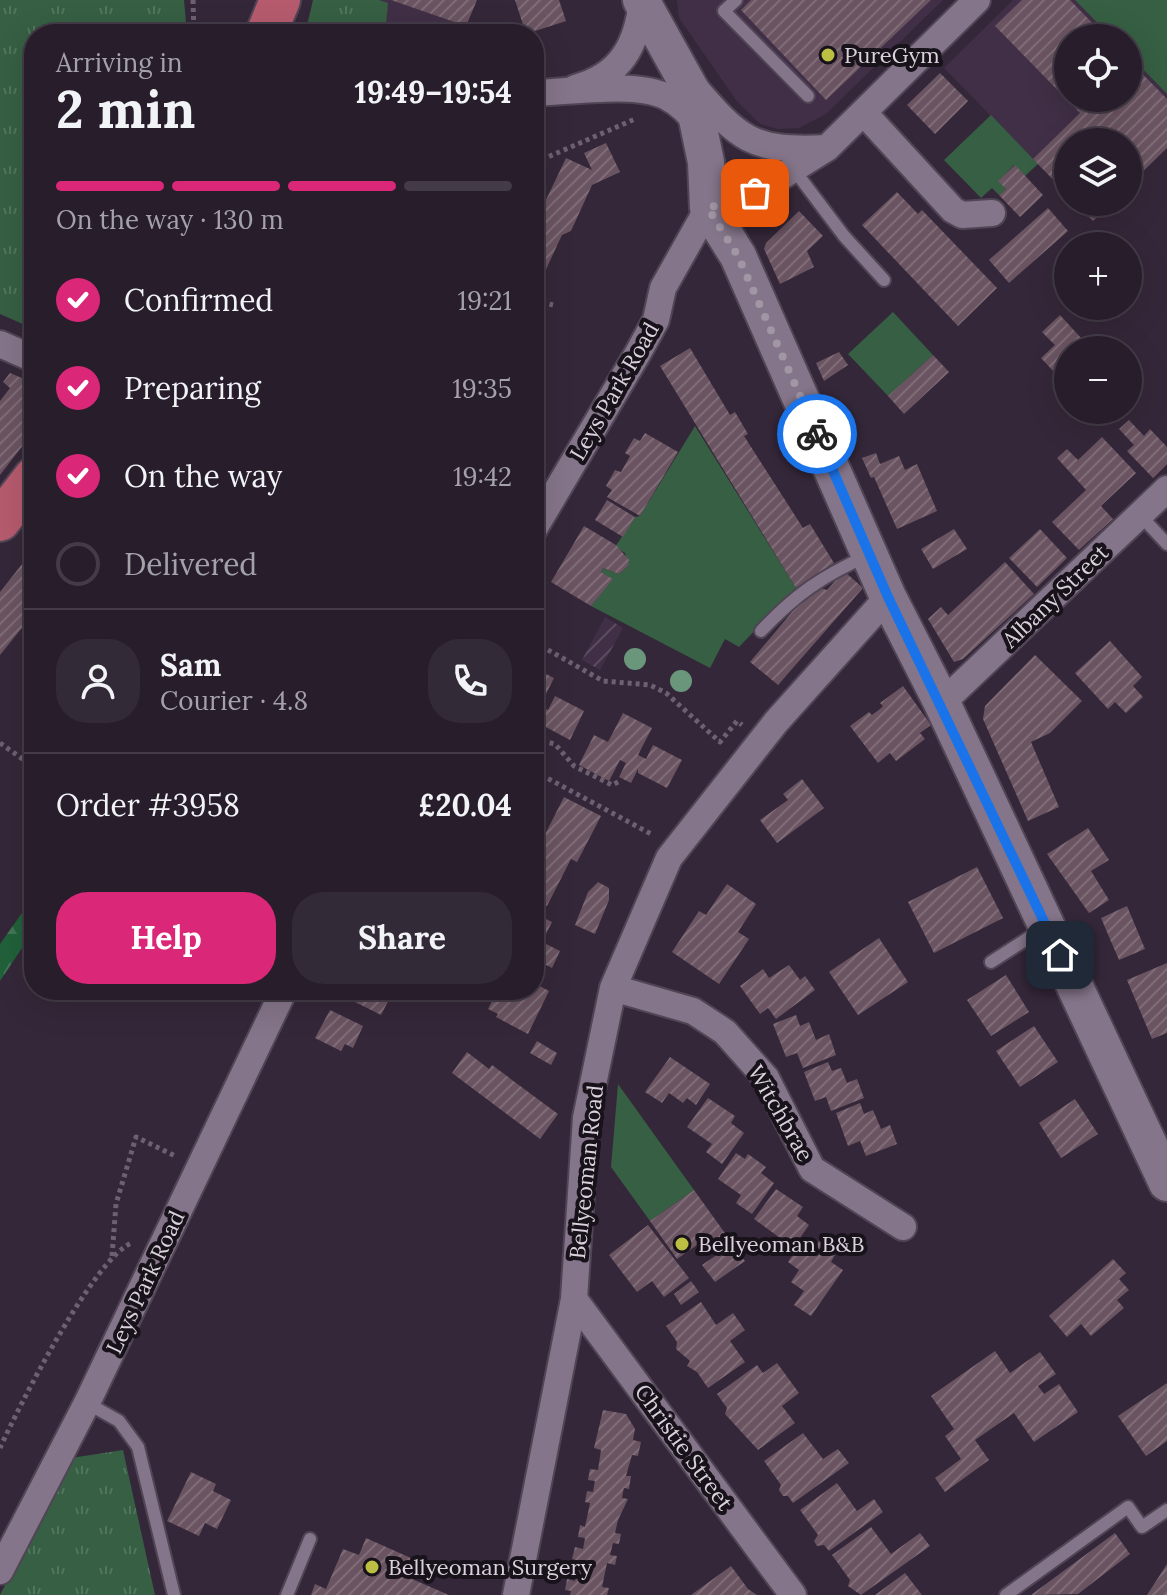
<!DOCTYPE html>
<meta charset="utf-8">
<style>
body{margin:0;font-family:Lora,serif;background:#332a37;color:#f1f3f6;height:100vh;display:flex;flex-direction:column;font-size:30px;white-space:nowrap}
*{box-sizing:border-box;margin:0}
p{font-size:26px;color:#a4a2a9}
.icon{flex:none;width:44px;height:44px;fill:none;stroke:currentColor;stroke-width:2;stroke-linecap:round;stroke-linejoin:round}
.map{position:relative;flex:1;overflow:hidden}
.side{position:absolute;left:24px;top:24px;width:520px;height:976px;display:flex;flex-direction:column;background:#271d2b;border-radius:32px;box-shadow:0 8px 32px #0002,0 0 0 2px #433b47}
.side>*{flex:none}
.fabs{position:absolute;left:1054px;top:24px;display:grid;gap:16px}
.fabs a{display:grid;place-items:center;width:88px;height:88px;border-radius:50%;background:#271d2b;box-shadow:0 8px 32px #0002,0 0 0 2px #433b47;font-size:40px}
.pin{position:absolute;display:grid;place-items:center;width:68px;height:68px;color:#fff;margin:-34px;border-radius:16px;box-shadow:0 4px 12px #0006}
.courier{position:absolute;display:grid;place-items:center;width:80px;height:80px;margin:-40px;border:6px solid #1a73e8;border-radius:50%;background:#fff;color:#222;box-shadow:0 2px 10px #0007}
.head em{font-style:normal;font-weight:800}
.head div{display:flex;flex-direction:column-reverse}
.head{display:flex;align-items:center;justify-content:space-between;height:136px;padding:0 32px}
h1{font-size:52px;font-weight:800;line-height:60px}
.bar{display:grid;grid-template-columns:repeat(4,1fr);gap:12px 8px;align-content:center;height:96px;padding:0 32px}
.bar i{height:10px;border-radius:6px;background:#433b47}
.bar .on{background:#db2777}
.bar p{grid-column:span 4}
.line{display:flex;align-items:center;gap:20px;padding:0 32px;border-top:2px solid #433b47}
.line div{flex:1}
.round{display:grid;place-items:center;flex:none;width:84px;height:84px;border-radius:32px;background:#332a37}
ol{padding:0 32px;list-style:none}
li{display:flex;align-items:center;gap:24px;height:88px}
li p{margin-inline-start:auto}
li .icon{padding:8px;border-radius:50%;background:#db2777;color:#fff;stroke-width:4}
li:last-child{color:#a4a2a9}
li i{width:44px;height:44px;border:4px solid #433b47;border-radius:50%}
.action{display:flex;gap:16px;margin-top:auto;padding:16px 32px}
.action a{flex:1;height:92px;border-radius:32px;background:#db2777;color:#fff;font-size:32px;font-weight:800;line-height:92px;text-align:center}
.action a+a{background:#332a37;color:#f1f3f6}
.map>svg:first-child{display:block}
</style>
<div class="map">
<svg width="1167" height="1595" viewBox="0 0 1167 1595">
<defs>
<pattern id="industrial-furrows" width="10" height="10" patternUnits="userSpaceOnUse" patternTransform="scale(2)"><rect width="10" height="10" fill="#402f46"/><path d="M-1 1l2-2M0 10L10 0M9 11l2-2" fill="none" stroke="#5b4c60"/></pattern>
<pattern id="grass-tufts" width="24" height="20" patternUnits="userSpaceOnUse" patternTransform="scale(2)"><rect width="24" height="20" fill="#365f43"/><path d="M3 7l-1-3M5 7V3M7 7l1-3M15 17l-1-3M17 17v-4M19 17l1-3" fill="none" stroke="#52755e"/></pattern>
<pattern id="forest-firs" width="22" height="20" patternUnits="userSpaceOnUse" patternTransform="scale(2)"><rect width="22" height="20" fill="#21613a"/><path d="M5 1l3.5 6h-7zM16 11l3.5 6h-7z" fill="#417756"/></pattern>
<pattern id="building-hatch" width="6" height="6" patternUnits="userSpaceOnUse" patternTransform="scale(2)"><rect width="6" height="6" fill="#6a5461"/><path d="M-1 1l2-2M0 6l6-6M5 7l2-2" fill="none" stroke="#7f6c77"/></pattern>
</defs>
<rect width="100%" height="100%" fill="#342739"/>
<path fill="#402f46" d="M379 0H477L463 34H415L385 24 388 3Z
M677 0H943L826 114 799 128 777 129 760 124 736 100 679 18Z
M1013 0H1075L1112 38H1068V98H1128V54L1167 94V148L1128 186V142H1068V195L944 68Z"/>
<path fill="url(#industrial-furrows)" d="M605 617 623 628 600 670 582 660Z"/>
<path fill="url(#grass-tufts)" d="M0 0H184L187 34H34V329L0 314Z
M313 0H379L388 3 386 24 415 34H305Z
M123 1450 155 1595H0L71 1458Z"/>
<path fill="url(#forest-firs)" d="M34 896V930L0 981V944Z"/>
<path fill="#365f43" d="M1075 0H1167V94L1128 54V38H1112Z
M991 115 1038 164 1025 176 1014 165 999 181 1006 189 999 195 992 188 981 198 944 160Z
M893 312 933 355 888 396 848 354Z
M695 426 796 588 739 647 725 639 710 668 591 606 612 579 601 572 603 568 619 574 628 566 625 553 615 547 635 517 640 516Z
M618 1084 694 1190 650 1221 611 1167Z"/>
<path fill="url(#building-hatch)" d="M391 0H477L466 26Z
M515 0H559L566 21 526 34Z
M751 0H931L826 100 741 10Z
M1022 0H1070L1107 38H1068V98H1128V59L1167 99V148L1128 186V142H1068V195L1033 159 1080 113 995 26Z
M940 73 968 101 935 134 907 105Z
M606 143 620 172 592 185 571 231 562 235 541 280 534 276V225L566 158 592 170 584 153Z
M1015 165 1043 195 1020 217 999 195 1006 189 998 181Z
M897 192 918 214 922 210 997 288 958 326 862 225Z
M1075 202H1112L1093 221Z
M1048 208 1068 231 1009 283 989 260Z
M799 211 823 236 807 251 814 267 780 284 764 249 766 243Z
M1060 315 1092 350H1068V387L1041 358 1055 345 1042 332Z
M690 348 730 415 735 412 748 434 744 436 803 528 810 524 834 563 796 588 660 366Z
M839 352 848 365 824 381 816 363Z
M933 355 949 372 904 414 888 396Z
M10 373 34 383V431L0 475V401L10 388 3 382Z
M1129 420 1144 436 1150 429 1167 447V464L1153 478 1127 451 1134 445 1119 429Z
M645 433 678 452 640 516 607 497 612 490 606 486 615 470 621 472 630 456 625 453 634 438 640 441Z
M1102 437 1136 473 1101 506 1113 519 1079 550 1052 522 1086 490 1057 458 1067 449 1078 460Z
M876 453 880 464 899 456 905 470 917 464 937 511 897 529 874 477 871 478 862 458Z
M607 500 635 517 623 537 595 520Z
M584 526 616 545 629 560 628 566 619 574 603 568 601 572 613 579 591 606 551 582Z
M954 529 967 549 933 569 921 549Z
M1040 529 1067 558 1037 587 1009 558Z
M34 549V613L0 655V592Z
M1005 562 1034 594 963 659 954 662 928 619 941 607 948 615Z
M844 571 863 588 778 685 750 662 807 594 817 587 827 590Z
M1110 641 1142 677 1133 686 1143 697 1126 713 1115 702 1108 709 1075 673Z
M1035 655 1082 701 1050 733 1031 742 1059 807 1028 821 983 719 985 706Z
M534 668 554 678 540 706 548 710 555 696 584 711 570 740 540 724V720L534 731Z
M903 686 931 725 920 733 925 739 896 761 890 753 878 763 850 726 869 712 872 715 880 709 883 706 880 703Z
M623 713 652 728 638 755 646 759 653 745 682 760 667 788 638 773V769L631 783 619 777 626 763 620 760 609 781 579 765 594 735 608 742Z
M802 779 824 808 777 843 760 820 788 800 783 794Z
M564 797 601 816 577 862 571 859 547 906 534 899V856Z
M1088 828 1109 860 1091 871 1109 900 1089 913 1047 854Z
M977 867 1003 918 934 953 908 902Z
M598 882 609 888V900L595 934 575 925 588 892Z
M727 884 756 904 738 932 749 939 719 984 672 952 699 911 706 915Z
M1127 906 1145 949 1119 960 1101 918Z
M534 913 552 922 542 942 560 951 552 968 534 959Z
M879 938 908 982 858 1015 829 972Z
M1167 963V1033L1152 1039 1127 980Z
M789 965 800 980 805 976 815 990 776 1019 768 1008 760 1014 740 986 763 969 769 978Z
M1006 975 1029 1012 991 1036 967 1000Z
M534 983 549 991 528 1034 496 1017 498 1014 488 1009 498 990H534Z
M346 990H394L381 1015 343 996Z
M330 1010 363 1026 353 1048 345 1044 341 1051 315 1038Z
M796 1015 800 1026 809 1022 816 1040 829 1034 836 1055 803 1068 797 1053 786 1057 773 1024Z
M1034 1026 1058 1062 1020 1087 996 1051Z
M537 1041 557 1053 551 1065 530 1053Z
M467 1052 489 1069 492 1065 558 1114 540 1139 452 1073Z
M670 1057 710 1084 696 1105 687 1098 683 1103 669 1093 662 1103 645 1092Z
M828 1062 832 1071 841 1068 847 1083 857 1079 864 1098 831 1111 826 1097 815 1101 804 1072Z
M708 1098 735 1116 731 1123 744 1133 722 1164 706 1152 712 1144 687 1127Z
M1075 1099 1098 1134 1061 1158 1039 1123Z
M860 1103 864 1114 873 1110 881 1129 890 1125 897 1144 866 1156 860 1141 848 1146 836 1113Z
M736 1153 745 1159 748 1154 766 1167 761 1173 774 1183 752 1214 736 1203 741 1195 718 1179Z
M776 1189 803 1207 797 1216 809 1225 788 1255 774 1245 780 1238 754 1219Z
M694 1190 745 1261 715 1282 702 1265 721 1252 710 1236 677 1259 650 1221Z
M648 1225 689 1278 664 1297 652 1281 637 1292 609 1255Z
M804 1238 815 1246 819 1241 836 1253 831 1262 843 1270 811 1316 794 1305 804 1291 791 1282 799 1270 788 1262Z
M1113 1259 1126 1273 1119 1279 1129 1290 1117 1300 1124 1308 1091 1336 1081 1324 1067 1337 1049 1316Z
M691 1281 699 1292 681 1305 674 1294Z
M701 1302 716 1325 733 1313 745 1330 730 1341 745 1362 708 1388 697 1372 687 1366 690 1361 676 1349 677 1342 666 1326Z
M995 1351 1010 1373 1040 1352 1056 1374 1038 1386 1044 1394 1059 1384 1078 1412 1034 1442 1014 1413 975 1440 989 1460 945 1492 935 1478 961 1459 945 1436 954 1429 931 1396Z
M777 1363 799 1393 782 1406 795 1423 758 1450 725 1414 727 1408 717 1394 757 1365 763 1373Z
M1167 1383V1441L1146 1456 1118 1416Z
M603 1410 626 1414 635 1429 633 1440 641 1442 638 1456 632 1455 626 1476H631L629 1489 624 1488 623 1492 622 1498 628 1499 618 1520 615 1533 621 1534 619 1544 613 1543 610 1555 617 1556 615 1565 607 1563 602 1587 609 1588 607 1595H570L571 1591 565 1590 567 1579 575 1581 580 1561 572 1559 575 1547 583 1549 585 1538 578 1537 580 1525 585 1527 590 1503 585 1502 587 1491 593 1492 594 1486 595 1481 588 1480 590 1469 598 1470 601 1450 594 1448Z
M803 1433 823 1459 838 1449 849 1463 793 1503 788 1496H783L779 1490 781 1485 764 1461Z
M191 1472 216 1484 213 1491 231 1500 217 1529 205 1523 199 1536 167 1521Z
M837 1483 857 1511 874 1499 883 1512 829 1551 824 1545 817 1546 814 1541 818 1535 800 1510Z
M871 1527 891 1554 920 1533 930 1546 861 1595 848 1586 850 1580 832 1555Z
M1115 1533 1130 1554 1078 1594 1031 1595Z
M366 1538 413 1559 405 1576 449 1595H311L315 1584 326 1589 343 1549 359 1555Z
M1167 1564V1595H1147Z
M731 1566 748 1589 757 1595H691Z
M905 1573 922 1595H875Z"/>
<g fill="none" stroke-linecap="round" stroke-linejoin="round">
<defs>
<path id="lane" d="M736 0 724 11 808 96
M795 171 844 236 884 280
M1140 515 1167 544
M761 631C795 595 822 576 867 556
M991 962 1044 928
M87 1403 119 1421 138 1447 174 1595
M287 1595 310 1539
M1006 1595 1128 1507 1142 1527 1167 1510"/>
<path id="street" d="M690 82C739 139 750 152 827 148
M575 88C621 76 637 45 642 1
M534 93C569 92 637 81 667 97 681 104 690 115 700 127
M864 113 953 210 962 215 992 213
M0 344 34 359
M534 529 638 353 656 320 663 288 708 208 755 193 827 148 977 0
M942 703 1167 489
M613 988 693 1011 725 1032 766 1078 812 1169 903 1227
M574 1299 793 1595
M0 1571 87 1403 284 990
M516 1595 574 1299 586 1118 613 988 669 858 776 722 888 597"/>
<path id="secondary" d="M641 0 691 90 706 162 708 208 738 256 888 597 942 703 1167 1183"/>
<path id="primary" d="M266 34 280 0
M0 521 34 477"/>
</defs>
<use href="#lane" stroke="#504555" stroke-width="16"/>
<use href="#street" stroke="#504555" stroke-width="30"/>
<use href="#secondary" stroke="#504555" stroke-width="40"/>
<use href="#primary" stroke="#504555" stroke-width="44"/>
<path stroke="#6d6171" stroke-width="5" stroke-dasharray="4 4" stroke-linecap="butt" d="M193 0 194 34
M534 158 541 160 635 119
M534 180 541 160
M534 300 553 305
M534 642 603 681 650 685 666 693 720 742 737 721 742 725
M534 739 555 744 574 766 612 785 620 781
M0 743 34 767
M534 771 653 835
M112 1256 116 1204 136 1137 175 1156
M0 1448C18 1408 95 1256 132 1243"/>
<use href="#lane" stroke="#85758a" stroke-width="12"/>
<use href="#street" stroke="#85758a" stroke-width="26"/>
<use href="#secondary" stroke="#85758a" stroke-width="36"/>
<use href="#primary" stroke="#b65b6e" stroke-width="40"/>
</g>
<g fill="#6a967c">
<circle cx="635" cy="659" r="11"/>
<circle cx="681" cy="681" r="11"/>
</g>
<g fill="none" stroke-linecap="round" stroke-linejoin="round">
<path stroke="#a096a4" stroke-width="8" stroke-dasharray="0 14.4" d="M755 193 708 208 738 256 817 434"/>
<path stroke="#1a73e8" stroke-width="10" d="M817 434 888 597 1060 955"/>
</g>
<g fill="#bcbf44" stroke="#18121a" stroke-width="3">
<circle cx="828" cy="55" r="8"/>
<circle cx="682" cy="1244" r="8"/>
<circle cx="372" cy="1567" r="8"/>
</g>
<g text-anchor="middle" stroke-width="8" stroke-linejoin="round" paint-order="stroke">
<g font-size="22" fill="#dad1dd" stroke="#18121a" text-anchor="start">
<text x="844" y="63">PureGym</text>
<text x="698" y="1252">Bellyeoman B&amp;B</text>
<text x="388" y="1575">Bellyeoman Surgery</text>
</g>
<g font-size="22" fill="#dad1dd" stroke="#18121a">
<text transform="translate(614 391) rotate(-60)" y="8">Leys Park Road</text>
<text transform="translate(1055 596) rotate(-44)" y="8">Albany Street</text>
<text transform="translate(781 1113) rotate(60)" y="8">Witchbrae</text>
<text transform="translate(586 1172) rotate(-84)" y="8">Bellyeoman Road</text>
<text transform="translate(145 1282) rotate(-65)" y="8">Leys Park Road</text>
<text transform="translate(684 1447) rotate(54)" y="8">Christie Street</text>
</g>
</g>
</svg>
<div class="fabs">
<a><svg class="icon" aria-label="locate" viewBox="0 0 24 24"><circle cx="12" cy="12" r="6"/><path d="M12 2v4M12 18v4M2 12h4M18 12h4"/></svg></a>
<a><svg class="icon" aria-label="layers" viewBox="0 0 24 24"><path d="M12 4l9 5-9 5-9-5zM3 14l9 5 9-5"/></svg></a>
<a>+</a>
<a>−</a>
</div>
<div class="pin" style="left:755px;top:193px;background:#ea580c"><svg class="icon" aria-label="bag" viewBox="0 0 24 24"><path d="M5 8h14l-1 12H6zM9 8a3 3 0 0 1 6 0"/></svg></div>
<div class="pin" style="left:1060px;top:955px;background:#1f2937"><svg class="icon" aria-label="home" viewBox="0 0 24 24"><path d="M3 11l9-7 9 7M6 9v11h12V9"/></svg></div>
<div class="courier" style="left:817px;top:434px"><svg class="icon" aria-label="bike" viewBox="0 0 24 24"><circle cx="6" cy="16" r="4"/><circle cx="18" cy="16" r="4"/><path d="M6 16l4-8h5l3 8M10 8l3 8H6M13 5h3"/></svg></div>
<section class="side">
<div class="head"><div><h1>2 min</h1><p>Arriving in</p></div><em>19:49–19:54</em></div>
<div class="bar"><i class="on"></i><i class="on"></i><i class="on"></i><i></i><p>On the way · 130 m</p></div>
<ol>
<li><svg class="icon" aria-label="check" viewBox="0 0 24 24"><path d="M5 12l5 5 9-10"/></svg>Confirmed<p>19:21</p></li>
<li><svg class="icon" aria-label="check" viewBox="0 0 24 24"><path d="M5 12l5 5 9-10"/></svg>Preparing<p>19:35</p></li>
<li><svg class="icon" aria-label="check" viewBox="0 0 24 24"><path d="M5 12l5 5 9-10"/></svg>On the way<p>19:42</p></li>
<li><i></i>Delivered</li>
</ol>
<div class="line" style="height:144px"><a class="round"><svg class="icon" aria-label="person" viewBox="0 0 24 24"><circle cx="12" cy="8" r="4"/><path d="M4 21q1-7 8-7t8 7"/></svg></a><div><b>Sam</b><p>Courier · 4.8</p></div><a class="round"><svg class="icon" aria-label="phone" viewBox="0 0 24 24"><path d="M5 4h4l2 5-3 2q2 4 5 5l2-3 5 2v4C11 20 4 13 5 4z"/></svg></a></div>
<div class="line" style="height:104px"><div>Order #3958</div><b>£20.04</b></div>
<div class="action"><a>Help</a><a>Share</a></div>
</section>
</div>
